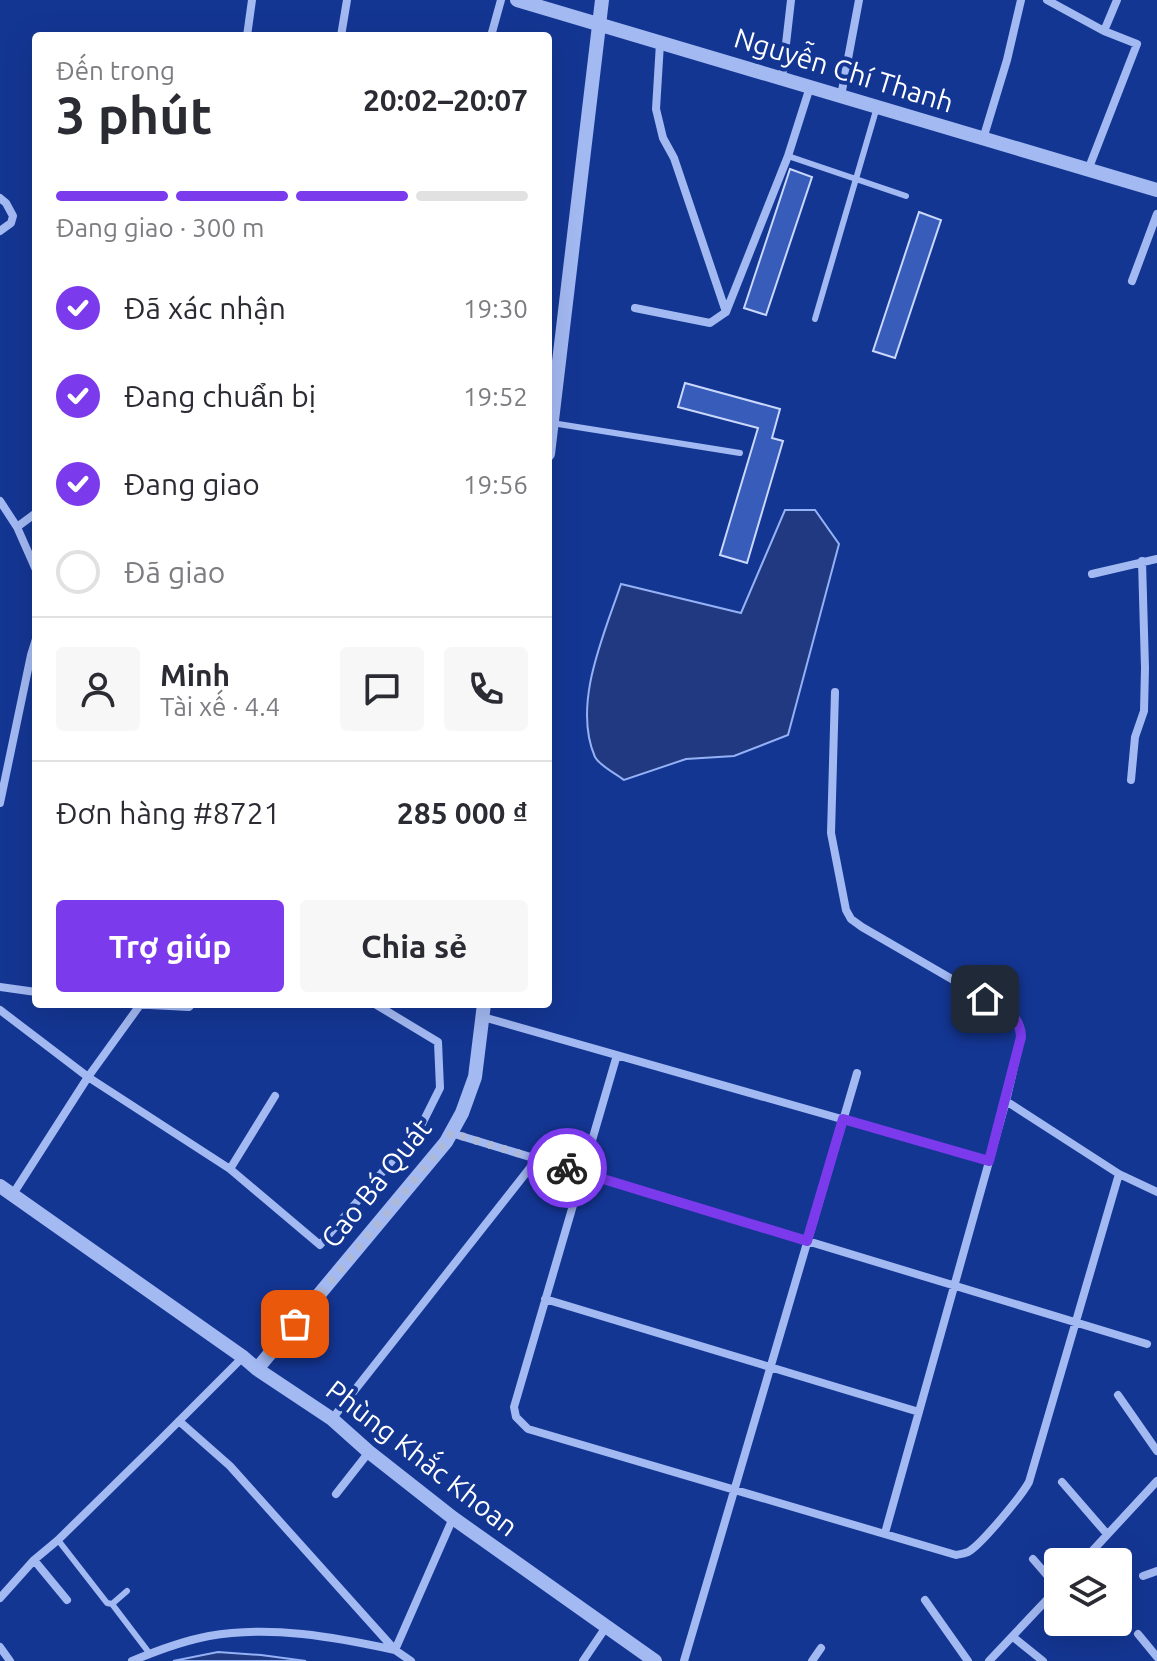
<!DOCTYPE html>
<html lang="vi">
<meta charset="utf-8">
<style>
body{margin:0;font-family:Ubuntu,sans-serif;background:#f7f7f7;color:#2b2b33;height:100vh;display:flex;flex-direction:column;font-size:30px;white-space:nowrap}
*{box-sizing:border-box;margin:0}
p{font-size:26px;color:#7c7c81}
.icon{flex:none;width:44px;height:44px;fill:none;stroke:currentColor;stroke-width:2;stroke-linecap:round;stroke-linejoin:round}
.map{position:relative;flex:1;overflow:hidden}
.details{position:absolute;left:32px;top:32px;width:520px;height:976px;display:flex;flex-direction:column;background:#fff;border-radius:8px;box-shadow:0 8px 32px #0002}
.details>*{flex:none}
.buttons{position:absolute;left:1044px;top:1548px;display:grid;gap:16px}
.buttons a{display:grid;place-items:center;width:88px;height:88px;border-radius:8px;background:#fff;box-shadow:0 8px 32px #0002;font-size:40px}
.pin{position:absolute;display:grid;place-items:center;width:68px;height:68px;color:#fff;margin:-34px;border-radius:16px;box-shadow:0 4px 12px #0006}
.courier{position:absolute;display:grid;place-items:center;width:80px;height:80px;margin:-40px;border:6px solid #7c3aed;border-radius:50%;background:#fff;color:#222;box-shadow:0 2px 10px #0007}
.overview em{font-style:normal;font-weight:700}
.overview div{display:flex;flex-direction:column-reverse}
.overview{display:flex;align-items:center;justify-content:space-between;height:136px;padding:0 24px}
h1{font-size:52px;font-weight:700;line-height:60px}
.bar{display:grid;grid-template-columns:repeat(4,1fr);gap:12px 8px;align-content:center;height:96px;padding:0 24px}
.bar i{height:10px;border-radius:6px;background:#e1e1e2}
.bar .on{background:#7c3aed}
.bar p{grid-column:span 4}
.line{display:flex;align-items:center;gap:20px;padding:0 24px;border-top:2px solid #e1e1e2}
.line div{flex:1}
.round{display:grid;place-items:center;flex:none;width:84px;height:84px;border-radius:8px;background:#f7f7f7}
ol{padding:0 24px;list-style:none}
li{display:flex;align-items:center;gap:24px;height:88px}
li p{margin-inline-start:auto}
li .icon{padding:8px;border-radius:50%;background:#7c3aed;color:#fff;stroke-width:4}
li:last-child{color:#7c7c81}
li i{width:44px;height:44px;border:4px solid #e1e1e2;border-radius:50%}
.primary-button{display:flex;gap:16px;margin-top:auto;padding:16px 24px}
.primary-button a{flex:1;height:92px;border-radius:8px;background:#7c3aed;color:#fff;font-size:32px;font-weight:700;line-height:92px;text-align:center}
.primary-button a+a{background:#f7f7f7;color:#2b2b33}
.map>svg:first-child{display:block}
</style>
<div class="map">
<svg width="1157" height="1661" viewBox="0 0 1157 1661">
<rect width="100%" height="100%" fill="#143693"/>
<path fill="#203980" stroke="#95b1f5" stroke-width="2" d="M785 510H815L839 544 788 735 734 756 686 759 624 780C615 773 600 766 595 757 572 704 604 635 621 584L741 613Z
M218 1652 261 1655 306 1661H173Z"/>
<path fill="#385cba" stroke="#cad8fc" stroke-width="2" d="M790 169 812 177 766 315 744 308Z
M919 212 941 220 895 358 873 351Z
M685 383 780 409 772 438 783 441 747 563 720 555 758 428 678 407Z"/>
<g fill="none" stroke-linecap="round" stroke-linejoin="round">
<path stroke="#a3b9f2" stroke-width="6" d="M788 156 906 196
M815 319 877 107
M552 423 740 453
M58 1540 107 1603 112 1604 127 1591
M112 1604 150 1654"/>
<path stroke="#a3b9f2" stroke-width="8" d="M1047 0 1104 31 1137 44 1088 170
M1104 31 1117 0
M247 36 252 0
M341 36 347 0
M491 36 501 0
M782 79 791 0
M841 96 859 0
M983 139 1007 60 1021 0
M0 198 6 203 13 216 11 223 0 231
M1132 281 1157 214
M635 308 710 323 726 312 674 158 663 138 656 109 660 43
M726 312 788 156 810 87
M0 501 17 527 36 570
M17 527 36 513
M1092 574 1157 559
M835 692 831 833 846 910 851 919 862 927 1012 1014C1019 1022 1021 1027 1021 1037L1006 1101 885 1533
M1131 780 1135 737 1144 711 1145 668 1142 561
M0 803 31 655 36 639
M0 987 36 992
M130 1004 189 1007 192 1004
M0 1010 88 1077 230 1169 320 1245 420 1128 440 1088 438 1042 375 1004
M483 1017 989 1161
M617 1055 514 1407 516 1417 528 1429 956 1555C961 1554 963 1554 968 1552 981 1545 1022 1495 1029 1482L1119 1174
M1006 1101 1119 1174 1157 1192
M451 1133 1147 1344
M230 1169 275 1096
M13 1194 88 1077 140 1005
M545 1299 919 1412
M1118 1395 1157 1451
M332 1419 537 1159
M179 1421 230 1466 395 1650 411 1661
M1062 1482 1107 1534
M336 1494 369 1452
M1033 1559 1058 1588
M34 1560 67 1600
M1082 1562 1157 1481
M1143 1576 1157 1571
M0 1598 34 1560 58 1540 158 1442 243 1357
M925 1600 968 1661
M1138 1634 1157 1657
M1013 1637 1043 1661
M0 1647 10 1661
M395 1650 453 1518
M132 1661C156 1651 182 1641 209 1636 270 1625 335 1637 395 1650
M583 1661 606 1627
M684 1661 857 1073
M812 1661 821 1648
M989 1661 1058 1588"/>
<path stroke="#a3b9f2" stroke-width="14" d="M517 0 1157 190
M548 454 602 0
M0 1186 243 1357 257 1369 332 1419 369 1452 453 1518 655 1661
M257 1369 446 1142 462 1113 475 1077 484 1004"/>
</g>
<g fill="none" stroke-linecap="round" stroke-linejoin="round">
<path stroke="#adb9d9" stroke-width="8" stroke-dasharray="0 14.4" d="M295 1324 446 1142 451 1133 567 1168"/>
<path stroke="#7c3aed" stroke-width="10" d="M567 1168 807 1241 843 1119 989 1161 1021 1037C1020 1014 1004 1010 985 999"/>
</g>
<g text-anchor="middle" stroke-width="8" stroke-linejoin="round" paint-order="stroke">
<g font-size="28" fill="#fff" stroke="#143693">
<text transform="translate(844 70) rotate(17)" y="10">Nguyễn Chí Thanh</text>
<text transform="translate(376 1183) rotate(-51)" y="10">Cao Bá Quát</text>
<text transform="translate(422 1458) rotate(38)" y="10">Phùng Khắc Khoan</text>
</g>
</g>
</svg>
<div class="buttons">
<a><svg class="icon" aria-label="layers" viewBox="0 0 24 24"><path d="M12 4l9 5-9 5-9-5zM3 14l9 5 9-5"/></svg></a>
</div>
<div class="pin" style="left:295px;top:1324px;background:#ea580c"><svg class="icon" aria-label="bag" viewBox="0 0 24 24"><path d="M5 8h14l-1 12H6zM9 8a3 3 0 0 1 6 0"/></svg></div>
<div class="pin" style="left:985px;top:999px;background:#1f2937"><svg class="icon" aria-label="home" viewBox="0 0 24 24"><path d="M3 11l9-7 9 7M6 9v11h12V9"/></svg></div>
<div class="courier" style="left:567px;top:1168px"><svg class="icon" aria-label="bike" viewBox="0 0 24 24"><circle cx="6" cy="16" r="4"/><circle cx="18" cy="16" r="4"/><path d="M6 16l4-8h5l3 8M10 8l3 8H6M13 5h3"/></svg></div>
<section class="details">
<div class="overview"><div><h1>3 phút</h1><p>Đến trong</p></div><em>20:02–20:07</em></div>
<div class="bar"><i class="on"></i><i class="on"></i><i class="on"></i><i></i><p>Đang giao · 300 m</p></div>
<ol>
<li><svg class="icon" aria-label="check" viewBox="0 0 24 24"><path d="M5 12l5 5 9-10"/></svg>Đã xác nhận<p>19:30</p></li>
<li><svg class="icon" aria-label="check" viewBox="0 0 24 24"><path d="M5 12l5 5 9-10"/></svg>Đang chuẩn bị<p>19:52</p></li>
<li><svg class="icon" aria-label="check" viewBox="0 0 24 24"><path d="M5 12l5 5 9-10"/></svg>Đang giao<p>19:56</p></li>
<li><i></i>Đã giao</li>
</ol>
<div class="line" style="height:144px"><a class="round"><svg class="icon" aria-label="person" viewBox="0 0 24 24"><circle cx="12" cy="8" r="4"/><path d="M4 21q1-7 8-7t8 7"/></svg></a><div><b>Minh</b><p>Tài xế · 4.4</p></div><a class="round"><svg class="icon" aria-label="chat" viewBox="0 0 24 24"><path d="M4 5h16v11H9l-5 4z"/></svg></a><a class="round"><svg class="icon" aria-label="phone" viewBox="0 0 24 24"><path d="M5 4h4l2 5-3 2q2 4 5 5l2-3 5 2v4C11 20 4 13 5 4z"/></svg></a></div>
<div class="line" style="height:104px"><div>Đơn hàng #8721</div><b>285 000 ₫</b></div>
<div class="primary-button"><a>Trợ giúp</a><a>Chia sẻ</a></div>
</section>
</div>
